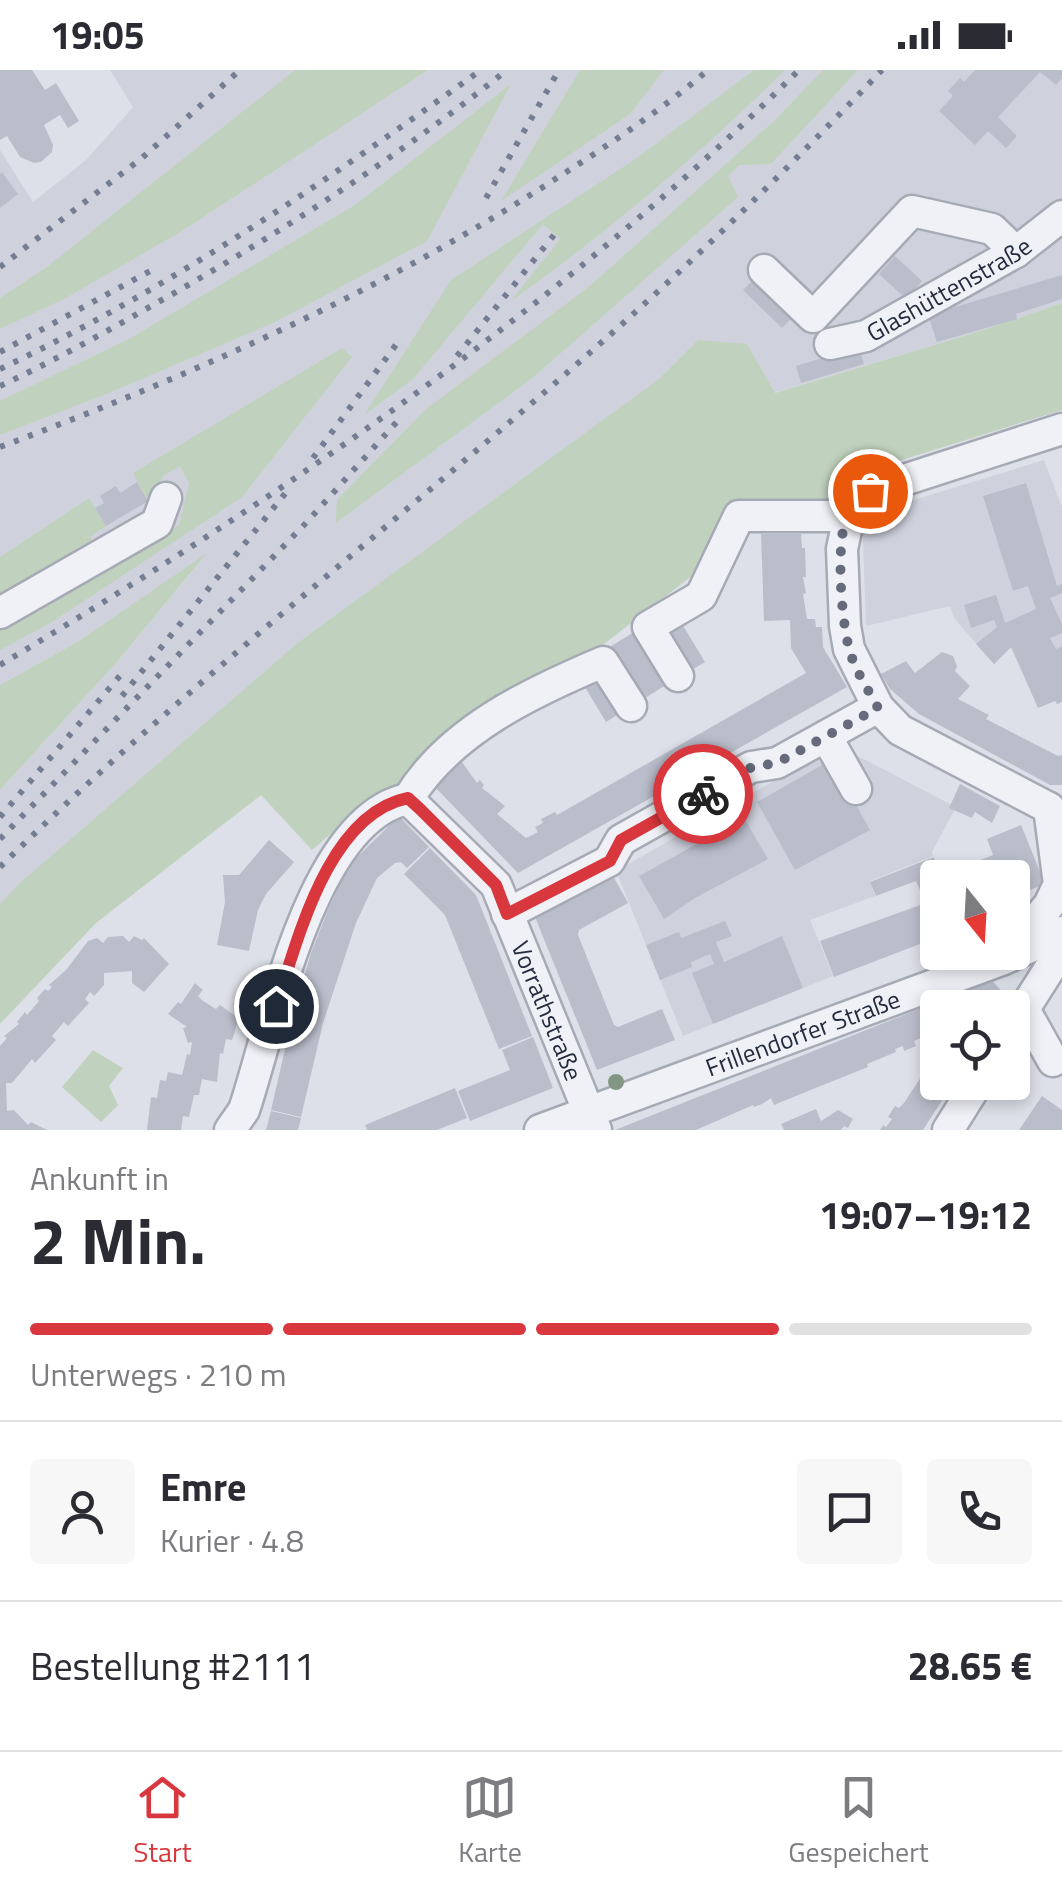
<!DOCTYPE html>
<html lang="de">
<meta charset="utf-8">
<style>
body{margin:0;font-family:"Titillium Web",sans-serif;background:#f7f7f7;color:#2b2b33;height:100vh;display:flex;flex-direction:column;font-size:38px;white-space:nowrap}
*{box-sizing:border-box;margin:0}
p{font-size:32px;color:#7c7c81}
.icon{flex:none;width:55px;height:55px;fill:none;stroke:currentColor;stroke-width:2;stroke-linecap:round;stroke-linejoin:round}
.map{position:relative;height:1060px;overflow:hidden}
.side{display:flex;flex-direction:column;background:#fff;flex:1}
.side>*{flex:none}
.needle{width:65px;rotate:162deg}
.controls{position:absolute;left:920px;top:790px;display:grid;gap:20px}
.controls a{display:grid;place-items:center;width:110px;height:110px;border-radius:10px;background:#fff;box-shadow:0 5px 15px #0003;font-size:50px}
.pin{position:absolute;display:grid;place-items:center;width:85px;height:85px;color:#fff;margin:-42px;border:5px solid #fff;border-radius:50%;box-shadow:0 2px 10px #0007}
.courier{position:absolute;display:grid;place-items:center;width:100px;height:100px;margin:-50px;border:8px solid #d8373d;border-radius:50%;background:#fff;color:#222;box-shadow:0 2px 12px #0007}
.head em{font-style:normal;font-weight:700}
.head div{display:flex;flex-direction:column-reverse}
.head{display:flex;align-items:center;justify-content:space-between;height:170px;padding:0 30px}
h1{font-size:65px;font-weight:700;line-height:75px}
.bar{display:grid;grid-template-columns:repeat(4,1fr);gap:15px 10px;align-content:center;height:120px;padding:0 30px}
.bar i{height:12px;border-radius:8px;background:#e1e1e2}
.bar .current{background:#d8373d}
.bar p{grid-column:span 4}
.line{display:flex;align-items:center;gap:25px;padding:0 30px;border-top:2px solid #e1e1e2}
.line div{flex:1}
.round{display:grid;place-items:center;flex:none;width:105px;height:105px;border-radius:10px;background:#f7f7f7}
.status{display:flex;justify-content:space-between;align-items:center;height:70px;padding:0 50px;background:#fff;direction:ltr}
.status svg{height:28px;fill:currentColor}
.tabs{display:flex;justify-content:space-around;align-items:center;height:140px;border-top:2px solid #e1e1e2;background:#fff;font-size:28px;color:#7c7c81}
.tabs a{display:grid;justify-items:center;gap:5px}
.tabs .current{color:#d8373d}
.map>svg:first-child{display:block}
</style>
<div class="status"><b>19:05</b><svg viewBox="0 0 49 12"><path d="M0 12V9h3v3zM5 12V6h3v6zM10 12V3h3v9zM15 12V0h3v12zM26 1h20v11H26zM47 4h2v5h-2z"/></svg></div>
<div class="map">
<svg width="1062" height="1060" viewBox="0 0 1062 1060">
<rect width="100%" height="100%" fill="#dde0e8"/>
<path fill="#cfd2dd" d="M110 0H1062V233L971 264 774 323 0 893V720L117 592 204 487 79 571 0 615V80L33 132 86 90 133 37Z
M1044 390 1062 437V576L1037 588 1017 572 994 594 954 548 950 536 866 556 862 446Z
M842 672 849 684H854L956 737 932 782 933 786 870 811 875 826 810 850 833 906 683 966 616 801Z"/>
<path fill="#c0d2bd" d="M295 0H428L182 161 64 229 0 259V228L48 196Z
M580 0H664L630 44 501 131Z
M754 0H785C700 84 608 162 511 231L560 169 543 154 413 309 364 345 451 210 637 88Z
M823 0H858L771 94 739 95 728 106 738 127 536 305 336 453 337 430 426 339 591 215 775 50Z
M511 14 427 171 275 252 109 323 0 365V331L129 269 355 135Z
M1062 233V340L860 403 836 420 825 451 751 460 412 723 380 722 312 780 261 725 96 853 0 954V834L21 812 299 572 659 309 698 270 747 274 775 323 971 264Z
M342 278 352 287 242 427 52 552 0 580V552L179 455 189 413 180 396 164 405 148 431 133 403Z
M89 428 106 456 90 467 98 478 0 532V487Z
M207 483 117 592 0 720V615L79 571Z
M93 980 123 998 109 1016 118 1035 101 1052 62 1017Z"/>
<path fill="#babecb" d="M0 0H32L45 20 56 13 79 51 68 58 60 45 44 55 53 75 52 82 41 92 34 93 20 87 7 66 0 70Z
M975 0H1062V8L1056 15 1040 2 998 47 1017 66 1006 78 988 61 975 75 939 41 953 26 948 21 960 8 964 12Z
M2 102 18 124 0 138V104Z
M895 186 922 211 906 229 879 204Z
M1062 205V229L1016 244 1017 249 937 272 928 245Z
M757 206 796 244 782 258 743 220Z
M859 277 864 294 801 313 796 296Z
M137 412 148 431 106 456 95 438 104 433 100 426 116 416 120 423Z
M1026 413 1057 516 1062 514V523L1050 528 1062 554V563L1050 568 1056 579 1062 576V632L1057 634 1055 631 1038 638 1011 577 994 594 976 574 997 557 994 550 971 558 964 535 996 525 1005 553 1036 539 1028 516 1013 521 983 426Z
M761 464H801L802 478H805L806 507H803L806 523 803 524 807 549H815L816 557H822L823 577 847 617 518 803 432 714 459 688 477 713 480 710 484 715 482 718 505 736 497 744 526 768 538 762 535 757 543 753 541 749 555 742 557 745 806 603 791 578 790 550 764 551Z
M682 554 705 592 690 601 667 563Z
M639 559 671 612 640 631 608 578Z
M942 582 953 586 957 596 955 601 970 616 958 629 989 645 986 649 1058 686 1062 685V715H1050L919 644 890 619 881 604 906 591 915 603Z
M599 605 622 642 606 652 583 614Z
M831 690 870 760 795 800 757 732Z
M960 714 1000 736 992 753 975 742 972 748 949 738Z
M399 746 429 777 407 798 401 792 395 793 377 808 356 853 323 953 301 1047 271 1040 293 945 311 883 328 840 349 795Z
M744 748 768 789 695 828 664 849 639 806Z
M1021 755 1045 814 1012 827V808H981L975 792 993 785 987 769Z
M269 770 294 792 266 824 258 840 249 881 217 875 225 832 223 805H239Z
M430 778 476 825 532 966 499 979 445 845 404 804Z
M934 787 939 802 954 796 959 808H938V867L834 907 820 871 926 833 916 811 876 826 870 812Z
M612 804 628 833 579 860 578 865 614 955 618 957 662 939 675 970 597 1000 535 847Z
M725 851 732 866 716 872 724 892 782 866 803 918 713 954 692 903 714 894 710 884 691 892 692 897 660 910 646 875 679 862 681 868Z
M123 866 129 872 134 866 142 870 144 868 169 894 144 922 132 913V901L104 903V915L94 926 90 922 85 929 89 933 68 956 64 952 52 966 56 970 35 993 32 989 12 1013H6L7 1041 14 1040 28 1055 31 1052 47 1060H0V976L7 968 4 966 19 954 17 952 25 942 27 945 39 931 37 928 45 919 48 921 52 917 49 915 66 900 88 871 97 868 103 873 108 867Z
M992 910 1008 929 1003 938H938V961L914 971 916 976 904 981 903 976 895 979 896 982 867 994 868 997 808 1021 774 1035 771 1028 762 1034 754 1037 753 1035 696 1060H615Z
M195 913 203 920 198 926 203 931 216 939 220 935 238 948 235 961 232 970 226 969 223 984 220 983 217 1012 202 1009 199 1025H194L189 1047 183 1046 181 1060H147L151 1027 157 1028 160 1010 166 1011 168 1002 182 1005 187 984 190 985 192 972 188 973 183 958 187 957 168 944 178 932 181 934Z
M533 967 553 1018 470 1051 458 1021 510 1000 502 980Z
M938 981V1012H954L923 1060H880L883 1055 886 1057 892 1049 888 1047 895 1036 899 1038 904 1033Z
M455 1018 467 1048 437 1060H367L365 1055Z
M1042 1026 1062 1040V1060H1019Z
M816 1039 821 1051 838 1040 853 1049 848 1058 844 1056 841 1060H784L781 1054Z
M271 1041 301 1048 298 1060H266Z"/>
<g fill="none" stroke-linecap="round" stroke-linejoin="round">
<defs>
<g id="minor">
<path d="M764 200 813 247 912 141 992 159 1016 182"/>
<path id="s1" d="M830 274 866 266 1016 182 1062 146"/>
<path d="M0 543 157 453 166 428"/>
<path d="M678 606 648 557 701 526 739 446H847"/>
<path d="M826 666 856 719"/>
<path d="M408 729C450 660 532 622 603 592L631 636"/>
<path d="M1049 738 900 660 878 637 849 579 845 556 842 479 851 437 870 421 1062 359"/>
<path d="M507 844 609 791 621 770 751 697 777 693 878 637"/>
<path d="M1012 879 1049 835 1059 814 1049 738"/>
<path d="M1024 939 1053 991"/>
<path d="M1012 958 1062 879"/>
<path id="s2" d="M230 1060 244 1040C272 957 311 748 408 729L496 815 596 1060"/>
<path id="s3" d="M540 1060 1004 889 1062 862"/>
<path d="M948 1060 978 1012"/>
</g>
</defs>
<use href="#minor" stroke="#a6aab5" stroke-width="35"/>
<use href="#minor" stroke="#f0f1f6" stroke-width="30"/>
<path stroke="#757d93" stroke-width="6" stroke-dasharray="5 10" stroke-linecap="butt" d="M486 128 559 0
M0 197 142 88 240 0
M0 282 154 199
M457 286 554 165
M0 299C171 218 328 110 481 0
M0 316C60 288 118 255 176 222 291 156 403 83 507 0
M0 377C195 304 385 220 560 106 610 74 663 39 708 0
M313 388 398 272
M0 595C286 424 562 236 799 0
M122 626 288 420
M0 747 124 601
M0 769 306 453 403 345
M0 797C187 613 397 453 594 279 694 191 790 97 882 0"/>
</g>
<circle fill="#819783" cx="616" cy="1012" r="8"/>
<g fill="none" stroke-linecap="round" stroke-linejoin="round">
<path stroke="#656b7a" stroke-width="10" stroke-dasharray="0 18" d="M703 724 752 697 777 693 878 638C868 619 856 602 850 582 841 551 835 471 848 442 853 431 861 427 870 421"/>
<path stroke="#d8373d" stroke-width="12" d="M276 936C298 869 328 744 408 728L421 740 496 815 507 844 610 791 621 770 703 724"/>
</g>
<g text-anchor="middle" stroke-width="10" stroke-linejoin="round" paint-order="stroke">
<g font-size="25" fill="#252c3f" stroke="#eceff5">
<text dy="9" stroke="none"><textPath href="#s1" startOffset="132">Glashüttenstraße</textPath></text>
<text dy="9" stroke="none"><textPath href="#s2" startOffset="648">Vorrathstraße</textPath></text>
<text dy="9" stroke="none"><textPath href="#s3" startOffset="280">Frillendorfer Straße</textPath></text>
</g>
</g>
</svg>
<div class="controls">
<a><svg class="needle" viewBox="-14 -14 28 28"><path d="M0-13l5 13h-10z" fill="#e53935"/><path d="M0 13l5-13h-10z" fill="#7c7c81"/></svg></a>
<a><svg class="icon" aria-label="locate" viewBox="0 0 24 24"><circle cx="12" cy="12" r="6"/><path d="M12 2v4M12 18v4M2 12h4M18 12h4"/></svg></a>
</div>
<div class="pin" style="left:870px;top:421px;background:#ea580c"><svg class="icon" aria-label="bag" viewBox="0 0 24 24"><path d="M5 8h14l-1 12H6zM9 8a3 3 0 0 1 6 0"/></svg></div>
<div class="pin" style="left:276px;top:936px;background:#1f2937"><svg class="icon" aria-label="home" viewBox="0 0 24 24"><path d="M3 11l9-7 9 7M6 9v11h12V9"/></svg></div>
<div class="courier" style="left:703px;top:724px"><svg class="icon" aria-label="bike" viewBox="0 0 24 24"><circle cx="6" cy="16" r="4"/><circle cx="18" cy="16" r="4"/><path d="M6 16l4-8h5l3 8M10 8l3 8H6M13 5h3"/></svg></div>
</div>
<section class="side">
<div class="head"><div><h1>2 Min.</h1><p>Ankunft in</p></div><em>19:07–19:12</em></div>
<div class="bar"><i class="current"></i><i class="current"></i><i class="current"></i><i></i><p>Unterwegs · 210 m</p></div>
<div class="line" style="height:180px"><a class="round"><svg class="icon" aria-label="person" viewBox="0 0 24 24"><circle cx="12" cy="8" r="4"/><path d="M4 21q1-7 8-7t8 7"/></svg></a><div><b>Emre</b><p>Kurier · 4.8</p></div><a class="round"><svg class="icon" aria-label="chat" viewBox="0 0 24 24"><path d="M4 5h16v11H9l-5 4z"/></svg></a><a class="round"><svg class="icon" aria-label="phone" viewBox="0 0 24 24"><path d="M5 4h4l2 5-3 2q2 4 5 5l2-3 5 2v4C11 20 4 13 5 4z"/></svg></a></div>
<div class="line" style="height:130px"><div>Bestellung #2111</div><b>28.65 €</b></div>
</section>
<nav class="tabs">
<a class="current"><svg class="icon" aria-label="home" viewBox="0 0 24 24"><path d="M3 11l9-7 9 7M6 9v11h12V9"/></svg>Start</a>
<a><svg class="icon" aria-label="map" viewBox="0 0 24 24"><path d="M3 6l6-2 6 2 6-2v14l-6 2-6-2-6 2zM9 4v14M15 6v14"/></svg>Karte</a>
<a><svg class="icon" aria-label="saved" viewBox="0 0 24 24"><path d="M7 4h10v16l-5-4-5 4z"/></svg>Gespeichert</a>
</nav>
